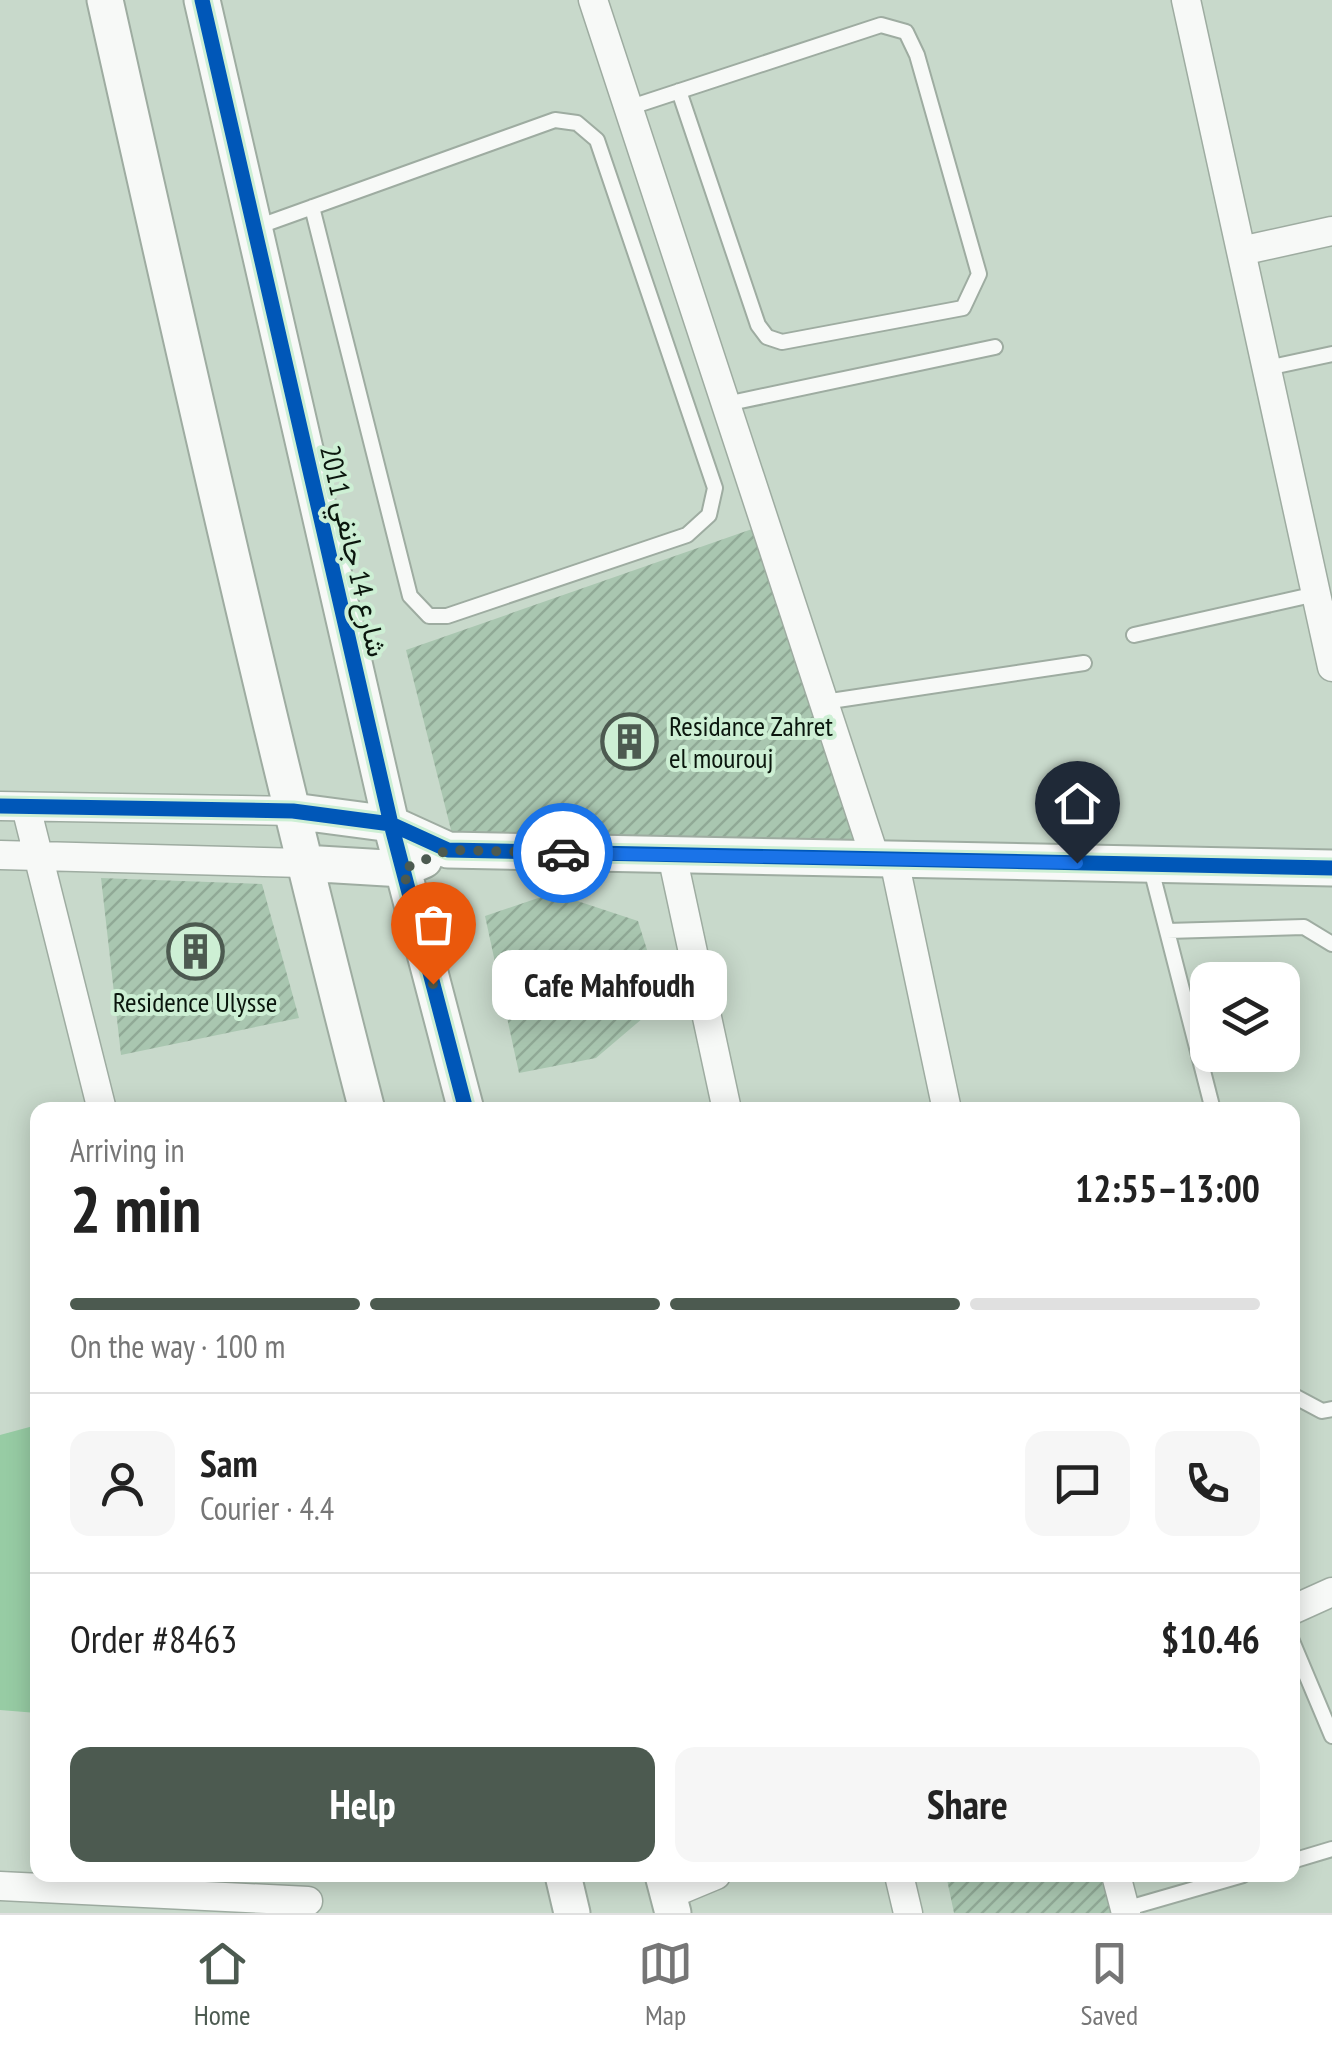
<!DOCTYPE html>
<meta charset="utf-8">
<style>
body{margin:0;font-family:"PT Sans Narrow",Vazirmatn,sans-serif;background:#f6f6f6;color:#222;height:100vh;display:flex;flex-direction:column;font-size:38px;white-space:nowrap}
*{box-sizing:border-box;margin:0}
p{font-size:32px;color:#767676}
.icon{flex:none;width:55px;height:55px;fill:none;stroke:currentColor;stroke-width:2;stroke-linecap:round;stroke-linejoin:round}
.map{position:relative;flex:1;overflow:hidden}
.drawer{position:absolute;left:30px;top:1102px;width:1270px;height:780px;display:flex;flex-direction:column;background:#fff;border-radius:20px;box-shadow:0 5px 25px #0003}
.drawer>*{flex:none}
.controls{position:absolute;left:1190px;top:962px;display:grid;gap:20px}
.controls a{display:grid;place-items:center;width:110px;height:110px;border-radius:20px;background:#fff;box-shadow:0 5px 25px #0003;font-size:50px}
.pin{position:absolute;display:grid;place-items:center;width:85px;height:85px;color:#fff;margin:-102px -42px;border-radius:50% 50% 50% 0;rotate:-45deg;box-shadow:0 0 10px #0007}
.pin .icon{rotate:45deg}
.courier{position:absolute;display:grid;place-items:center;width:100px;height:100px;margin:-50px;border:8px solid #1a73e8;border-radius:50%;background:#fff;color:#222;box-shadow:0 2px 12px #0007}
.bubble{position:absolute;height:70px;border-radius:20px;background:#fff;box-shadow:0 5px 25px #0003;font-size:32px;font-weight:600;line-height:70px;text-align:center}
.summary em{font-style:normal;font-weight:600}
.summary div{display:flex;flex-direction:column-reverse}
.summary{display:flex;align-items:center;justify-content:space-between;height:170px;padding:0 40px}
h1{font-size:65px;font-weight:600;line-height:75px}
.bar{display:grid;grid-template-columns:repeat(4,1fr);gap:15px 10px;align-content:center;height:120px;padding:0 40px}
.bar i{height:12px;border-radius:8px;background:#e0e0e0}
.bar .selected{background:#4c5a50}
.bar p{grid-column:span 4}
.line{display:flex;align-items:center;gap:25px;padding:0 40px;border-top:2px solid #e0e0e0}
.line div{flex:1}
.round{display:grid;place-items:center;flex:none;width:105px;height:105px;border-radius:20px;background:#f6f6f6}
.button{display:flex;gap:20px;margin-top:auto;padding:20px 40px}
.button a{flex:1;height:115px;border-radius:20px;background:#4c5a50;color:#fff;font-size:40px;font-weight:600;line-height:115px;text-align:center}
.button a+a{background:#f6f6f6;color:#222}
.tab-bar{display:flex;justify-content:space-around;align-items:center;height:140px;border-top:2px solid #e0e0e0;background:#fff;font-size:28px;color:#767676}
.tab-bar a{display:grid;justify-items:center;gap:5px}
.tab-bar .selected{color:#4c5a50}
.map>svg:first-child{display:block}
</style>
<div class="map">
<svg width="1332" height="1913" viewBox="0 0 1332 1913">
<defs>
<pattern id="building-hatch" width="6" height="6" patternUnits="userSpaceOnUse" patternTransform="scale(2.5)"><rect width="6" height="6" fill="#a9c6b0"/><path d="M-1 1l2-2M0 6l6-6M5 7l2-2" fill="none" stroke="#90a996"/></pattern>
</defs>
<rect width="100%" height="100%" fill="#c8d9cb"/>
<path fill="#97cca4" d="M37 1425H38L37 1713 0 1710V1435Z"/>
<path fill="url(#building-hatch)" d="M755 528 867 842 452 834 406 650Z
M101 878 262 884 299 1018 121 1055Z
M553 893 638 921 663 1001 596 1058 519 1073 485 916Z
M946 1875H1100L1111 1913H954Z"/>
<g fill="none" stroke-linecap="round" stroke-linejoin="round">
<defs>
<path id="service" d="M628 108 881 25 906 32 917 55 979 274 963 308 782 342 767 337 758 325 679 91
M257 227 555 120 577 123 597 140 715 488 709 515 687 535 447 616H429L410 596 312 207
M1267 368 1332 354
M726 404 995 347
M1134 635 1316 594
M824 702 1084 663
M1150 865 1213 1110
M1167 931 1304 927 1332 944
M1292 1395 1322 1411 1332 1409
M1292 1641 1332 1736
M1292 1861 1332 1849
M1125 1909 1243 1875"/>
<path id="minor" d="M593 0 875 858
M1186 0 1332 667
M1241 251 1332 231
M0 806 293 811
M26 807 102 1110
M0 855 303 863
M672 855 727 1110
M894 860 947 1110
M1292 1610 1332 1592
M899 1875 908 1913
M1116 1875 1126 1913
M0 1886 308 1901
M668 1895 716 1875"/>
<path id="tertiary" d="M105 0C188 371 272 742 367 1110
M202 0 391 824 466 1110
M293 811 391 824 448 850 1332 868
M303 863 403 869 424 860
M563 1875 572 1913
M663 1875 673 1913"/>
</defs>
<use href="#service" stroke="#9eaca1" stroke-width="18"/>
<use href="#minor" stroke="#9eaca1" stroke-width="31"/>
<use href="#tertiary" stroke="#9eaca1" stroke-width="39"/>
<use href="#service" stroke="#f7f9f7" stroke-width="14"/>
<use href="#minor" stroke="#f7f9f7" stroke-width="28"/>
<use href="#tertiary" stroke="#f7f9f7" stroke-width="35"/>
<defs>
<path id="cycleway" d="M202 0 391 824 466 1110
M0 806 293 811 391 824 448 850 1332 868"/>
</defs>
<use href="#cycleway" stroke="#cdefd4" stroke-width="21"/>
<use href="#cycleway" stroke="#0057b8" stroke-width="15"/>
</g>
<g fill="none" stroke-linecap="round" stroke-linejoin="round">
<path stroke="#4c5a50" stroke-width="10" stroke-dasharray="0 18" d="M433 984 403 869 448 850 563 853"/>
<path stroke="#1a73e8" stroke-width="12" d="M563 853 1077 863"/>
</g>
<defs>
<symbol id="building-ring" viewBox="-11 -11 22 22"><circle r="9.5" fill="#cdefd4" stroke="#4c5a50" stroke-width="1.5"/><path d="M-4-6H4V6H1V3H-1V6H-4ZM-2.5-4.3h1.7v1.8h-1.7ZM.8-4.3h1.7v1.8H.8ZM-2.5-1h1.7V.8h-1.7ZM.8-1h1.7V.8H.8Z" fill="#4c5a50"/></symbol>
</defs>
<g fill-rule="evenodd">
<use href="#building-ring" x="598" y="710" width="63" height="63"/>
<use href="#building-ring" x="164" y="920" width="63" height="63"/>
</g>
<g text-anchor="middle" stroke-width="8" stroke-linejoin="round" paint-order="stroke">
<g font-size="28" fill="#0a160d" stroke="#cdefd4">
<text transform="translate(354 551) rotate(77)" y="10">شارع 14 جانفي 2011</text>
</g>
<g font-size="28" fill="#0a160d" stroke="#cdefd4" text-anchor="start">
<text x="669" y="736">Residance Zahret<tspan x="669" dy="32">el mourouj</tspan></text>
<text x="195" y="1012" text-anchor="middle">Residence Ulysse</text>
</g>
</g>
</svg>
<div class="controls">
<a><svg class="icon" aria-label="layers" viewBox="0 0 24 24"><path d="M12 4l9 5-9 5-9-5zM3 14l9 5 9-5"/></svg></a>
</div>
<div class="pin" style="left:433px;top:984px;background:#ea580c"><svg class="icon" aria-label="bag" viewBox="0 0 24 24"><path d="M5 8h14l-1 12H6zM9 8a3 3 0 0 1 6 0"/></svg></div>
<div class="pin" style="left:1077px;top:863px;background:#1f2937"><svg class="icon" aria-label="home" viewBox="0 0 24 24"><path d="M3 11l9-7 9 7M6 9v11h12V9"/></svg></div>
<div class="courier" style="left:563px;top:853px"><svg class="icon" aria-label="car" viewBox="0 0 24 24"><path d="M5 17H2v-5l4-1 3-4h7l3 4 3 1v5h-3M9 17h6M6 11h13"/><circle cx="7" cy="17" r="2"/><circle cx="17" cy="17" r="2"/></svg></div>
<div class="bubble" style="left:492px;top:950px;width:235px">Cafe Mahfoudh</div>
<section class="drawer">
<div class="summary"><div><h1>2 min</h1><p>Arriving in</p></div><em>12:55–13:00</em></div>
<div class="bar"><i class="selected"></i><i class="selected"></i><i class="selected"></i><i></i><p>On the way · 100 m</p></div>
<div class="line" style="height:180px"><a class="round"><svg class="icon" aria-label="person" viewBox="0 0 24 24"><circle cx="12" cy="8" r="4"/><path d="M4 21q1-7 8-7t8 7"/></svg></a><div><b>Sam</b><p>Courier · 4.4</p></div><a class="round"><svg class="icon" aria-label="chat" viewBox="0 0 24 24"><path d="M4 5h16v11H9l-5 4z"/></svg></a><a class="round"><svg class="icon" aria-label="phone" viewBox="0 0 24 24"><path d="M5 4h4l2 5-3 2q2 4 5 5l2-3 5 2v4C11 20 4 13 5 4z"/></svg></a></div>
<div class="line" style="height:130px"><div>Order #8463</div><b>$10.46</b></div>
<div class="button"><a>Help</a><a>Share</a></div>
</section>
</div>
<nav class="tab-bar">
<a class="selected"><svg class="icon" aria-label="home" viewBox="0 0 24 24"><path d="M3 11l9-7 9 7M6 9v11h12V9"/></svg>Home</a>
<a><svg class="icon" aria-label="map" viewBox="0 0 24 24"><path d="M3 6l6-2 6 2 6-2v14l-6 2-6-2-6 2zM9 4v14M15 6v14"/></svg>Map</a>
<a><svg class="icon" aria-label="saved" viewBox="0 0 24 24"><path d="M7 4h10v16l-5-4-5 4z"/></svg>Saved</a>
</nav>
